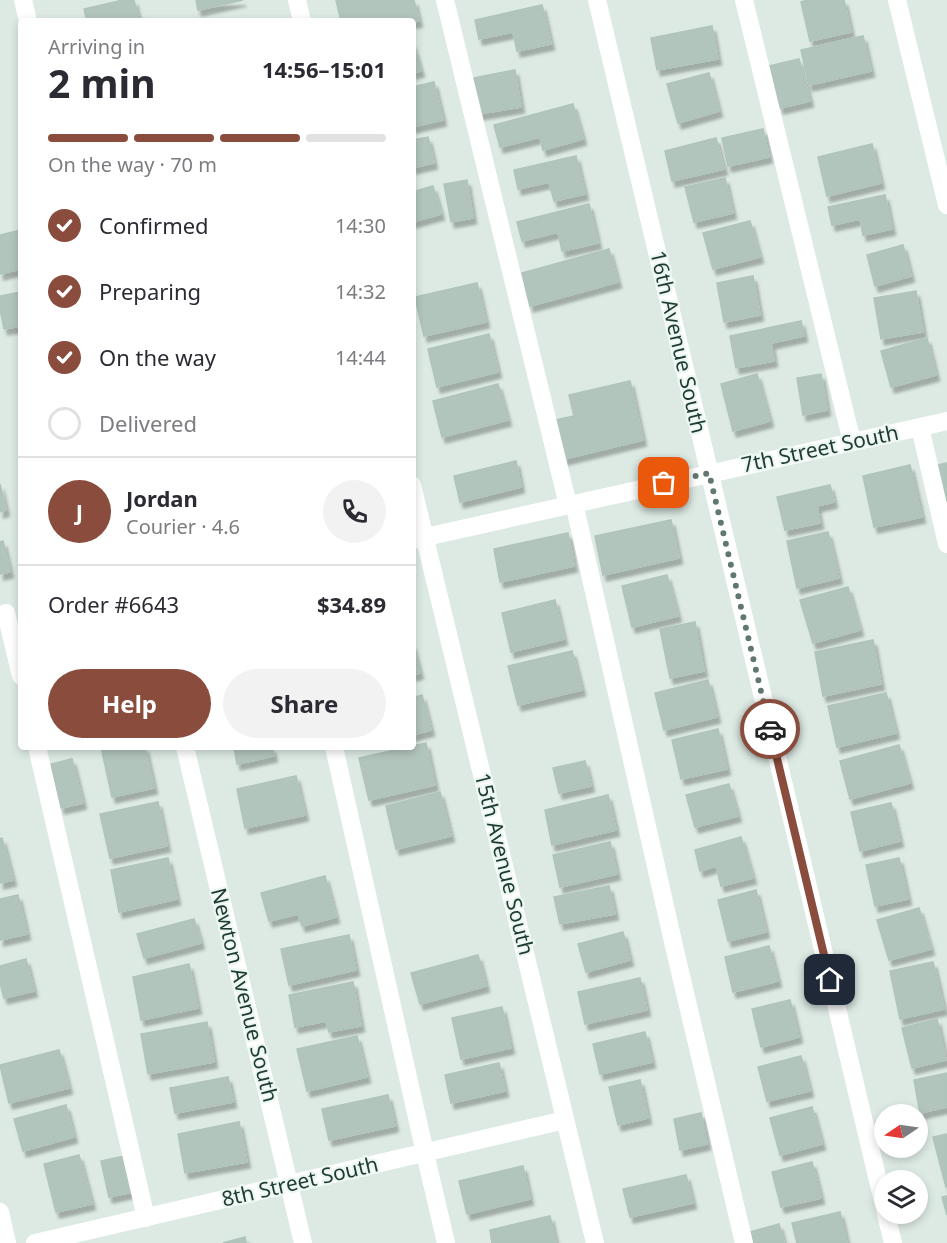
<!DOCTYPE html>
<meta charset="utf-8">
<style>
body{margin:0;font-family:"Noto Sans",sans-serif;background:#f2f2f3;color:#2b2b33;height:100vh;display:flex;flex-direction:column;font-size:22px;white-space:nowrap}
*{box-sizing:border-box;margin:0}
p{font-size:20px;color:#7c7c81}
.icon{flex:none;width:33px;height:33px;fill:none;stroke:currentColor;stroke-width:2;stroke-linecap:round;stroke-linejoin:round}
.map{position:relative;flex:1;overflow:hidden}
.details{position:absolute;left:18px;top:18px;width:398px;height:732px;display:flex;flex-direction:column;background:#fff;border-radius:6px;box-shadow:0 3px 9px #0003}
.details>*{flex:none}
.needle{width:39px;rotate:257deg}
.fabs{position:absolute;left:874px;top:1104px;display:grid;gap:12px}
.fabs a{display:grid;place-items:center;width:54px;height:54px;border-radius:50%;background:#fff;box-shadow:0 3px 9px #0003;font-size:30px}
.pin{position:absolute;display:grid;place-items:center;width:51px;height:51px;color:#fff;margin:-26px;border-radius:12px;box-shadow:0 3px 9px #0006}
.courier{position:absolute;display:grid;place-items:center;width:60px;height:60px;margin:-30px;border:4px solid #8a4c3c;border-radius:50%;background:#fff;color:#222;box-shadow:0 2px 8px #0007}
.head em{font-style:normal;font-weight:700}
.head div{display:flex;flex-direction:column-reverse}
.head{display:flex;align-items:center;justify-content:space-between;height:102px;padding:0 30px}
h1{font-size:39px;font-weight:700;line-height:45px}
.bar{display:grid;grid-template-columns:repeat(4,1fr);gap:9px 6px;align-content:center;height:72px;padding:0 30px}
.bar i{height:8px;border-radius:4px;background:#e1e1e2}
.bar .on{background:#8a4c3c}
.bar p{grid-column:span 4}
.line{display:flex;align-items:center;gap:15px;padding:0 30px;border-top:2px solid #e1e1e2}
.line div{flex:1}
.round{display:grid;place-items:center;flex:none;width:63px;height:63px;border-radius:32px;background:#f2f2f3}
ol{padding:0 30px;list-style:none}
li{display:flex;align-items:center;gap:18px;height:66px}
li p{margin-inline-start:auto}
li .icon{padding:6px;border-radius:50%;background:#8a4c3c;color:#fff;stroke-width:4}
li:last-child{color:#7c7c81}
li i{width:33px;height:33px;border:3px solid #e1e1e2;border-radius:50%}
.action{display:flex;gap:12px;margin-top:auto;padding:12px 30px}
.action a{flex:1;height:69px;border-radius:36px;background:#8a4c3c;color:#fff;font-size:24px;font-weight:700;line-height:69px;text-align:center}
.action a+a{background:#f2f2f3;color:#2b2b33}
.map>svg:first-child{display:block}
</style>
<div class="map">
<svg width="947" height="1243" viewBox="0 0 947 1243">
<defs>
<filter id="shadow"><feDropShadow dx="3.5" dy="6" stdDeviation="1.5" flood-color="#0004"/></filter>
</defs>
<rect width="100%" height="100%" fill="#ddeae4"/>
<path fill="#b2c5bd" stroke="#afc4bb" stroke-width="1.5" filter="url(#shadow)" d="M123 0H134L139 21H87L84 9Z
M196 0H243L198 10Z
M336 0H414L419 21 412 22V21H341Z
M807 0H844L851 32 810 41 801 2Z
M542 5 551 44 517 51 513 32 479 39 475 20Z
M712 26 718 59 657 70 651 38Z
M863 36 871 71 809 85 801 50Z
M412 42 421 71 412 73Z
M799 59 810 101 780 108 769 66Z
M515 70 521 107 479 114 473 78Z
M709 73 719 111 678 123 667 84Z
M434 82 443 120 412 127V87Z
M573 104 583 139 543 150 540 137 500 147 494 125Z
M763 129 769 157 728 166 722 138Z
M428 137 434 163 412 168V140Z
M716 138 724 169 672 181 665 151Z
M872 144 881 183 827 196 818 157Z
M576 156 585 194 554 201 549 182 518 189 514 170Z
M725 178 733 213 694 222 685 187Z
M467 180 473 218 451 222 444 184Z
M433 186 441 214 412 222V192Z
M885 195 892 229 863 235 860 219 832 225 828 207Z
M589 204 598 243 562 251 558 232 522 241 517 222Z
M750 221 760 257 713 269 703 233Z
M21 230V269L0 274V235Z
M903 245 911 276 875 286 867 255Z
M609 249 618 282 530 306 522 273Z
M753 276 760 315 724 322 717 283Z
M477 283 486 322 424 336 415 297Z
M916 291 923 332 881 339 874 298Z
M21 292V326L4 329 0 309V296Z
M801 321 804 336 771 343 774 361 736 368 730 336Z
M489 334 498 372 437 387 428 349Z
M927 338 936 375 891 387 881 351Z
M757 374 770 421 733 431 721 384Z
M821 374 827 410 803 415 797 378Z
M630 381 643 440 564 459 555 420 574 416 569 395Z
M498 384 508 420 442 437 433 401Z
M516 461 521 487 460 502 454 476Z
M947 463V501H946L937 465Z
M910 465 922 517 874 527 863 476Z
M0 484 6 510 0 512Z
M830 485 834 502 817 506 820 523 785 530 777 497Z
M671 520 679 558 603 575 595 536Z
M828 532 839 578 797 588 787 541Z
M568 533 574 566 500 582 494 549Z
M3 541 10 572 0 574V542Z
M667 575 678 616 632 627 622 586Z
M848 587 860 630 813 643 800 600Z
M555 600 564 639 511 652 502 613Z
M695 622 704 671 670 678 660 629Z
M873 640 881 684 823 696 815 652Z
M412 643 420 673 412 675Z
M572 651 582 690 518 705 508 666Z
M708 680 717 717 664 730 655 693Z
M886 693 896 733 837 747 828 706Z
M422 695 431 730 412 735V698Z
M718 729 727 769 681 779 672 740Z
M426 743 435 785 369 800 359 758Z
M899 745 910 783 850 799 840 761Z
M101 747H145L154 788 112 797Z
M234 747H272L274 756 237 764Z
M72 759 83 803 61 808 51 764Z
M585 761 591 786 559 793 553 768Z
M296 776 305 815 245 828 237 789Z
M729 784 738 816 695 827 686 795Z
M440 792 451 836 396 849 386 806Z
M608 795 616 830 552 845 545 810Z
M158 802 167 846 110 858 100 814Z
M891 803 900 841 860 851 851 812Z
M741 837 753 878 721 886 716 866 700 871 695 850Z
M2 838 13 880 0 883V839Z
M610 842 617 874 560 887 553 855Z
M168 858 177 899 119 912 111 870Z
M899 858 908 899 875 906 866 865Z
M325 876 336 917 302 926 298 914 269 921 261 893Z
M609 886 615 914 560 924 554 897Z
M756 890 766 932 728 941 718 900Z
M18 895 27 934 0 940V899Z
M919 908 931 949 889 960 877 920Z
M194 919 201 943 144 958 137 934Z
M623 932 630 960 586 972 578 944Z
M349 935 356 970 289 985 281 949Z
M769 946 778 981 733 992 725 957Z
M478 955 486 986 420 1004 411 973Z
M26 959 34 991 4 998 0 983V966Z
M933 962 944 1009 900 1019 890 971Z
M189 964 198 1008 141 1020 133 977Z
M640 978 647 1010 585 1024 578 992Z
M353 982 361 1026 329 1032 326 1021 295 1027 289 995Z
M790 1000 799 1037 761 1047 752 1009Z
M502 1007 511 1048 461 1059 452 1018Z
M937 1019 946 1060 912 1068 902 1028Z
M207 1022 214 1062 148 1074 141 1034Z
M645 1032 652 1062 600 1074 593 1044Z
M357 1036 367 1077 307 1091 297 1049Z
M59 1050 69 1088 9 1103 0 1065Z
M801 1056 810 1091 767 1101 758 1067Z
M499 1063 505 1091 451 1103 445 1075Z
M947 1073V1107L920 1113 914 1080Z
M228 1077 233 1102 175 1113 170 1088Z
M640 1080 648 1118 618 1125 609 1087Z
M388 1095 395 1126 329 1140 322 1109Z
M66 1105 74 1137 23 1151 14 1119Z
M812 1107 822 1144 780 1155 770 1118Z
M701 1113 707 1144 680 1150 674 1119Z
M239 1122 247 1162 185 1173 178 1134Z
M947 1134V1186L946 1187 933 1137Z
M79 1155 92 1204 56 1212 44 1164Z
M129 1155 137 1191 109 1197 101 1161Z
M812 1162 821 1198 781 1207 772 1172Z
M523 1166 530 1199 467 1214 459 1181Z
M686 1175 693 1203 630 1217 623 1189Z
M947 1196V1215L942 1197Z
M840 1212 847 1243H797L792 1223Z
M550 1216 556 1243H492L490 1230Z
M779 1224 784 1243H753L750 1232Z
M245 1237 246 1243H223Z"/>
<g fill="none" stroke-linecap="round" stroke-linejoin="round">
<path stroke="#fff" stroke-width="18" d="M23 0 28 21
M297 0 302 21
M445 0 568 505
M597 0 885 1210
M744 0 852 442
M897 0 947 205
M920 427 947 544
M412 485 595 1243
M574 503 674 946 744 1243
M412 540 947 421
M6 613 21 676
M37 747 146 1218
M185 747 303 1243
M334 747 425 1153 446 1243
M0 1212 7 1243
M886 1214 893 1243
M35 1243 565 1120"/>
</g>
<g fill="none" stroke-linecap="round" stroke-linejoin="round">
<path stroke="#617871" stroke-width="6" stroke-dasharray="0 10.8" d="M664 483 709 473 770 729"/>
<path stroke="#8a4c3c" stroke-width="8" d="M770 729 830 980"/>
</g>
<g text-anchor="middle" stroke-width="4.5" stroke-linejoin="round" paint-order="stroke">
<g font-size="21" fill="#1e3b33" stroke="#edf7f2">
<text transform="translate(678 342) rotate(77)" y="7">16th Avenue South</text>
<text transform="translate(820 449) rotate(-12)" y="7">7th Street South</text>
<text transform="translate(504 864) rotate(76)" y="7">15th Avenue South</text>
<text transform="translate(244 995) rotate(76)" y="7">Newton Avenue South</text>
<text transform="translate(300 1182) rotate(-13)" y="7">8th Street South</text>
</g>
</g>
</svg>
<div class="fabs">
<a><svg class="needle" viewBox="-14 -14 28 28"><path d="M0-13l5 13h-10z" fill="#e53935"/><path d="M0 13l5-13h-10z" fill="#7c7c81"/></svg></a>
<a><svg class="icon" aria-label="layers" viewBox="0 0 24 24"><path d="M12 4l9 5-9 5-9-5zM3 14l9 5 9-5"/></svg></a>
</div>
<div class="pin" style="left:664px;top:483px;background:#ea580c"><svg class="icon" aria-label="bag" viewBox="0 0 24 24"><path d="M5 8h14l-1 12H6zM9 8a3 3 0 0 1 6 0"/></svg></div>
<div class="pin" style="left:830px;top:980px;background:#1f2937"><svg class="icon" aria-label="home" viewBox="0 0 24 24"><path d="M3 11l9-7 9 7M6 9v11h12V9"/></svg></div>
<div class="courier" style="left:770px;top:729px"><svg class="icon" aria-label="car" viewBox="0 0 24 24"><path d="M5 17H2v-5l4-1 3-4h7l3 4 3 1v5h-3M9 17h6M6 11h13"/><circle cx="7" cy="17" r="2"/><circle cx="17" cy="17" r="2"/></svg></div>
<section class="details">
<div class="head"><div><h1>2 min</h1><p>Arriving in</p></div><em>14:56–15:01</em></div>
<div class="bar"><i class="on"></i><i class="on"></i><i class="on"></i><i></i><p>On the way · 70 m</p></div>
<ol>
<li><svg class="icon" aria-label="check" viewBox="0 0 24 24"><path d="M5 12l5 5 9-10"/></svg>Confirmed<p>14:30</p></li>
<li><svg class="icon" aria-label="check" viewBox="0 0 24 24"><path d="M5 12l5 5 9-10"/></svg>Preparing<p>14:32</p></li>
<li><svg class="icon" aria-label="check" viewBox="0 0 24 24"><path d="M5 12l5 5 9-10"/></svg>On the way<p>14:44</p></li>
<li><i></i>Delivered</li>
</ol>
<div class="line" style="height:108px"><b class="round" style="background:#8a4c3c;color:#fff">J</b><div><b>Jordan</b><p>Courier · 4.6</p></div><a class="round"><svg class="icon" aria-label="phone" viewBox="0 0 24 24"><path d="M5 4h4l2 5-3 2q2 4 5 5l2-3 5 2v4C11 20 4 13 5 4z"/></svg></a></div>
<div class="line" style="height:78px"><div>Order #6643</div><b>$34.89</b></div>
<div class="action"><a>Help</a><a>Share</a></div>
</section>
</div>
